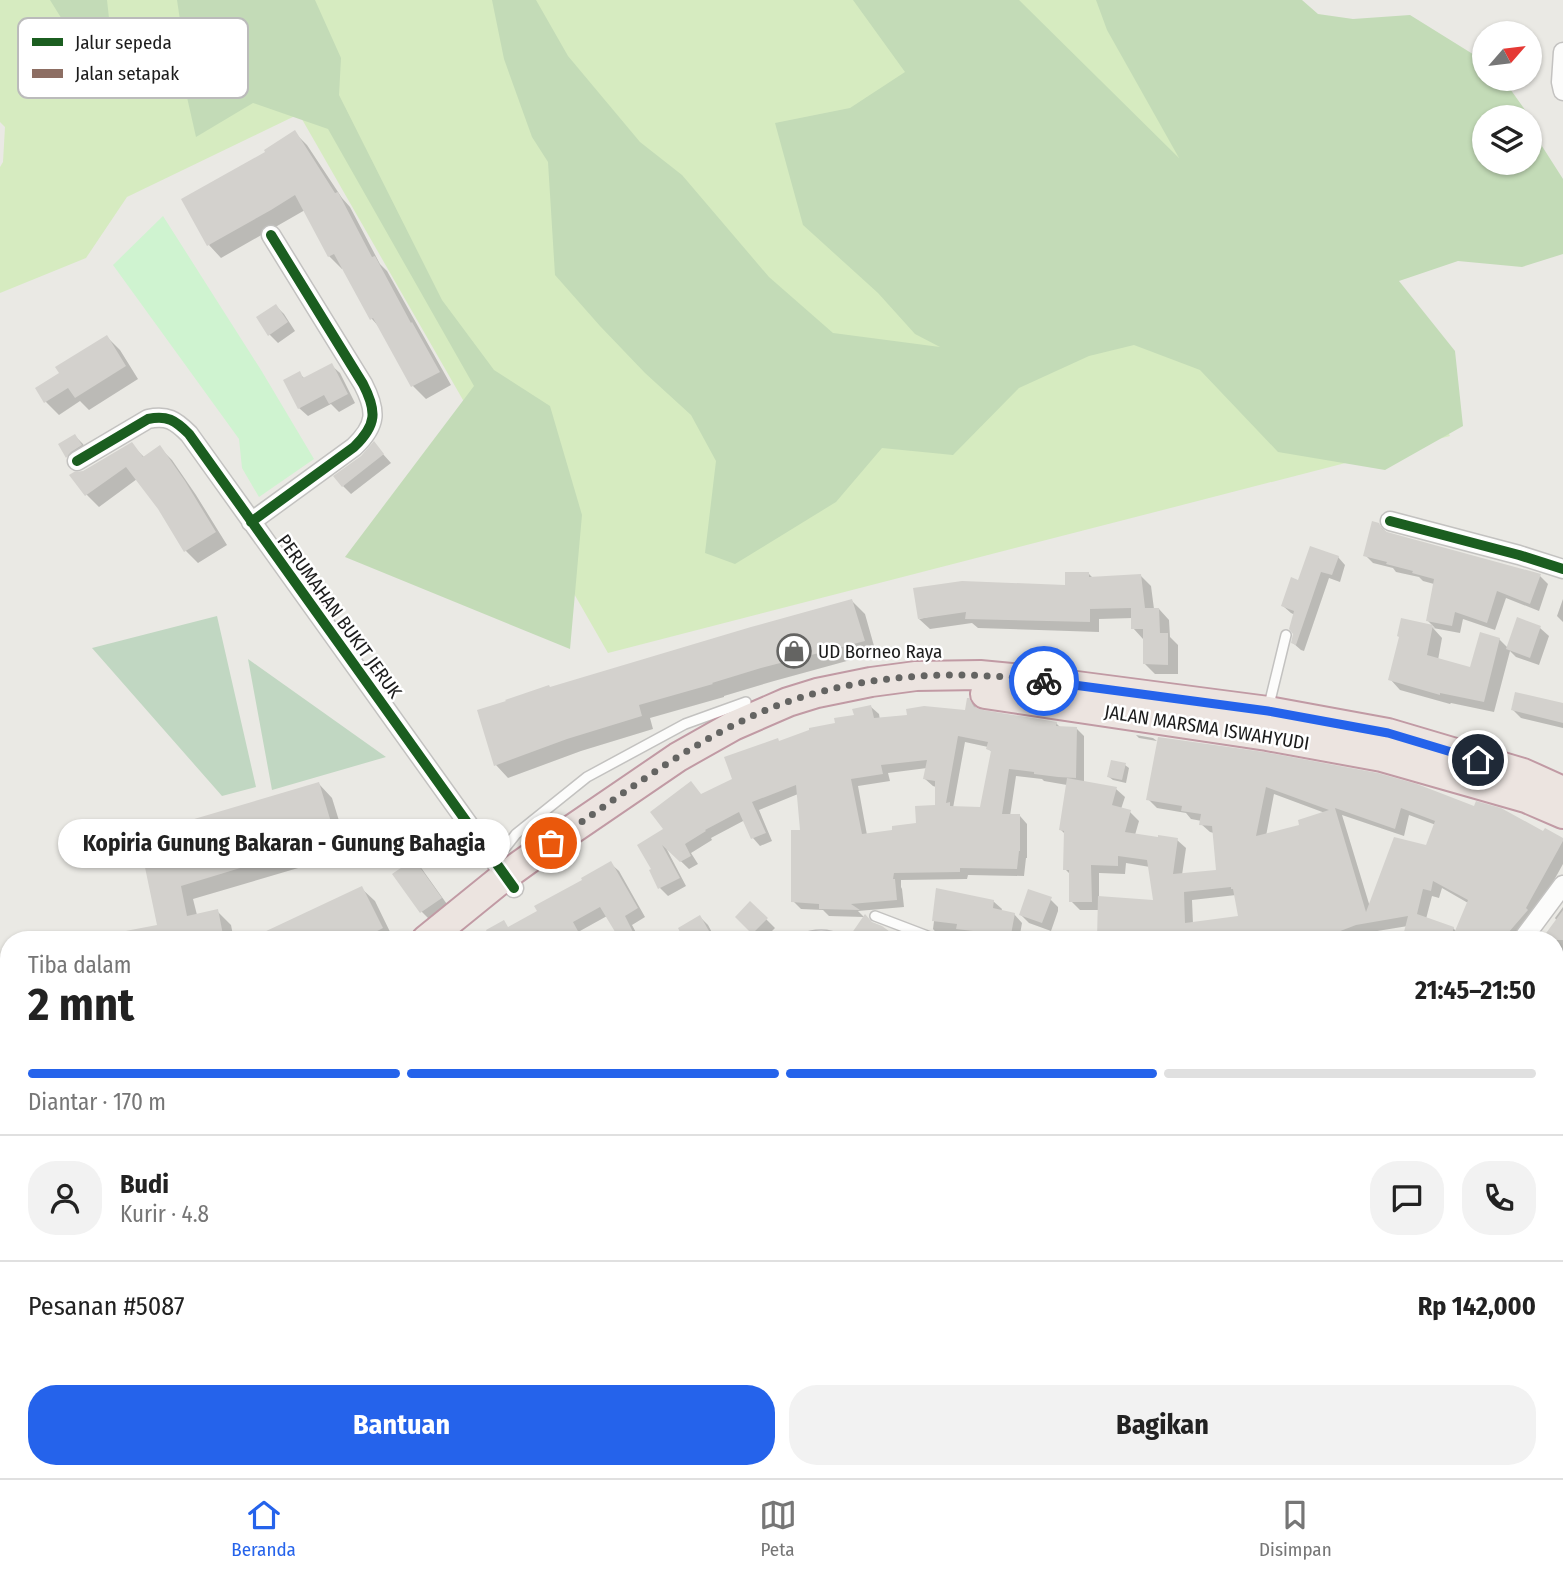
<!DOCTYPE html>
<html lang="id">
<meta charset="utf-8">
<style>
body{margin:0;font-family:"Fira Sans Condensed",sans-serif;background:#f2f2f2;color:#222;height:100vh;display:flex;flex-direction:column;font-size:26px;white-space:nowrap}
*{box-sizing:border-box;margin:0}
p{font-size:23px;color:#767676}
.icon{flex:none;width:38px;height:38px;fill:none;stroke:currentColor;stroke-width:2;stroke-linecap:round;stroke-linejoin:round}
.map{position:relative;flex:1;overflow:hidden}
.sheet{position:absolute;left:0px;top:931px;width:1564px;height:548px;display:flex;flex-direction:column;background:#fff;border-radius:28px 28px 0 0;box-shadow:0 2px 5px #0004}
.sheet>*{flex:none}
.needle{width:46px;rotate:62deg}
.controls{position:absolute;left:1472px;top:21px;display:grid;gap:14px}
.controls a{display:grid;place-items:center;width:70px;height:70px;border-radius:50%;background:#fff;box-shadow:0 2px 5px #0004;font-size:35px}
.pin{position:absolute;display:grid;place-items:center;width:60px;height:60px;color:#fff;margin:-30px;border:4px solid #fff;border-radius:50%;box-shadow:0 2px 7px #0007}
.courier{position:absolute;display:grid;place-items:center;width:70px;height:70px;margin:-35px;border:5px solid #2563eb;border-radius:50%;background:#fff;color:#222;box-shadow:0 2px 9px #0007}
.bubble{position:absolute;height:49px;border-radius:24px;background:#fff;box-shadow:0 2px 5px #0004;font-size:23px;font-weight:700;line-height:49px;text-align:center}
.summary em{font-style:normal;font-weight:700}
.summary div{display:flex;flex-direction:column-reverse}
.summary{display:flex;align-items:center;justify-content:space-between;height:119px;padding:0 28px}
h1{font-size:46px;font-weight:700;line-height:52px}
.bar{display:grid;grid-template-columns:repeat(4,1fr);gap:10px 7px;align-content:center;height:84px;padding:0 28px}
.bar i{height:9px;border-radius:5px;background:#e0e0e0}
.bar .active{background:#2563eb}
.bar p{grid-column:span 4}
.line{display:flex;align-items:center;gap:18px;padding:0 28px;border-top:2px solid #e0e0e0}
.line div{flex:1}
.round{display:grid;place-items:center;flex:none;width:74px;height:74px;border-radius:28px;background:#f2f2f2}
.button{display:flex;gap:14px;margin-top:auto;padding:14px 28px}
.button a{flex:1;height:80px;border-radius:28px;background:#2563eb;color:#fff;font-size:28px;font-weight:700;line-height:80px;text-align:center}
.button a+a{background:#f2f2f2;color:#222}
.tabs{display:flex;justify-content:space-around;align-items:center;height:98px;border-top:2px solid #e0e0e0;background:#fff;font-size:19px;color:#767676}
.tabs a{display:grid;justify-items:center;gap:4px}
.tabs .active{color:#2563eb}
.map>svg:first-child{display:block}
</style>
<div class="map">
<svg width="1563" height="1478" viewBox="0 0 1563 1478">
<rect width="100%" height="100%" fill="#eae9e4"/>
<path fill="#d6ebc0" d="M0 0H1241L1450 436 608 653 299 114 127 197 86 258 0 293V167L3 162 5 127 0 122Z"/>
<path fill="#c3dbb7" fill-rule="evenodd" d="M50 0H107L112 45 73 37Z
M177 0H315L341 58 339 95 442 300 494 370 550 406 582 515 570 649 345 557 474 386 328 129 253 103 196 137 184 84V47Z
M492 0H536L568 56 640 142 682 175 769 277 833 333 940 347 915 334 878 293 803 225 775 123 850 108 905 72 853 0H1019L1179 158 1107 30 1096 0H1302L1318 14 1353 19 1410 15 1484 61V79H1503L1538 128 1540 143 1563 179V254L1522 267 1458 261 1399 281 1455 351 1463 426 1385 470 1278 452 1200 370 1134 345 1089 356 1019 388 953 455 882 448 836 502 735 564 705 553 716 461 691 415 645 373 600 326 555 275 548 162 532 137 504 59ZM1530 117V163H1484V117Z"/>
<path fill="#c1d7c2" d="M217 616 256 787 222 796 92 648Z
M248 659 386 757 272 790Z"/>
<path fill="#cff3d0" d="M163 216 261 370 314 459 259 497 242 468 239 439 113 265Z"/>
<path fill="#0003" fill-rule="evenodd" d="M294 132 307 145 342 198 350 207 380 264 387 271 451 385 426 399 413 386 380 328 372 319 344 268 342 269 329 256 305 210 221 258 209 245 267 153Z
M276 306 284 314 295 331 278 343 270 335 258 318Z
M107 337 120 350 138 379 89 410 80 401 59 415 46 402 37 388 61 373Z
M331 365 340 373 355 403 339 412 331 404 308 416 299 408V373L305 379Z
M75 436 83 444 89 454 76 464 68 457 60 445Z
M131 444 145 458 160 448 172 460 196 495 227 545 198 563 186 551 159 508 137 479 99 507 87 495 72 475 83 472Z
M374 444 391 463 351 494 343 486 362 457Z
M1378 524 1387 533 1540 576 1548 584 1539 611 1506 598 1495 630 1463 619 1460 633 1433 628 1442 638 1438 660 1471 669 1499 639 1508 648 1518 620 1540 628 1549 636 1539 665 1516 657 1510 651 1494 712 1451 703 1450 704 1400 690 1390 679 1401 637 1402 620 1435 628 1427 620 1434 584 1423 581 1419 577 1396 572 1393 568 1373 563 1365 555Z
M1338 557 1345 565 1340 582 1329 578 1304 651 1301 650 1293 643 1295 615 1291 613 1283 606 1299 582Z
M1089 574 1094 579 1140 575 1151 586 1154 609H1159L1169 620 1170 637 1178 645V674H1155L1145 664 1143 639 1133 628V618L1099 619V632L978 628 972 623 930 629 919 619 1067 587Z
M1563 599V622L1557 616Z
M852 601 865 614 876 653 774 681 724 696V697L650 718 653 729 581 751 508 778 496 765 479 711 550 689Z
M969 700 978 710 1056 723 1061 728 1077 729 1084 736V783L1116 789 1125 797 1121 809 1130 812 1139 821 1135 835 1177 840 1186 848 1182 875 1218 871 1214 833 1210 832 1201 824 1202 821 1191 819 1186 813 1157 808 1148 799 1159 739 1544 833 1563 840V864L1533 918 1518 940H1468L1462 935 1461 940H1405L1408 926 1365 933 1347 940H1099L1100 910H1080L1071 901V875L1065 869V834L1061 830 1067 785 1044 781 1042 779 1016 776 1010 816H1020L1027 824V858H1026L1024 876 968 875 967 879 901 880V887L902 889 904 907 858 911 864 917 829 916 823 910 801 909 793 901 802 832 798 794 759 810 772 841 760 846 753 838 745 820 711 838 712 840 691 853 698 864 689 869 665 846 686 886 668 896 660 888 651 870 666 830 691 783 702 796 734 780 780 742 837 724 856 716 871 707 879 714 880 720 966 712ZM965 742 988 747 992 753 982 809 953 808ZM927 768 925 779 933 786 936 787V807L917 825 894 831 867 835 858 786 890 781 888 773ZM1274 794 1325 813 1302 826 1266 836ZM1342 815 1404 836 1409 815 1436 825 1428 847 1370 907ZM1126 863 1150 867 1155 902 1099 898V873L1125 874ZM1442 888 1468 903 1457 932 1453 928 1426 919 1432 896 1439 898ZM1236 895 1240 918 1193 924 1192 900Z
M1563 705V728L1521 718 1513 710Z
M1136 735 1153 738 1157 741 1139 738Z
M1125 765 1129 768 1126 783 1113 780 1109 777Z
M319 784 332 798 349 853 193 899 197 915 217 911 231 925 234 940H133L159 926 193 845Z
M414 861 422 869 449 907 430 920 422 912 395 874Z
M610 863 619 871 645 917 632 925 640 940H612L610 935 617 932 607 916 580 931 585 940H493L539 911Z
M361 888 375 901 394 940H249Z
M938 890 993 901 1002 909 1001 912 1014 914 1022 923 1019 940H946L941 938 933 929Z
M1049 898 1058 907V911L1051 931 1029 923 1021 915Z
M750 903 775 928 763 940H760L737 917Z
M1563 907V1074L1556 1078V940L1557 921 1555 918Z
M700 917 708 925 716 940H686Z
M0 1309 9 1320V1470H19L9 1478H0Z
M1556 1466 1562 1473 1557 1478H1463L1471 1473 1474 1476 1480 1470H1556Z
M61 1470H137L143 1478H50Z
M165 1470H181L186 1478H161L164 1476Z
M325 1470H361L366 1478H328Z
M413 1470H497L501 1478H413Z
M660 1470H732L737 1478H666Z
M771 1470H900L896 1473 901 1478H767Z
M943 1470H972L967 1478H952Z
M988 1470H1077L1063 1478H992L991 1473Z
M1097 1470H1264L1263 1471 1270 1478H1139L1138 1473 1131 1471 1124 1476V1478H1092L1090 1474Z
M1306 1473 1312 1478H1302Z"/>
<path fill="#d3d1cd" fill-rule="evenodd" d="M295 130 335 193 338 192 372 257 375 256 411 323 412 322 440 372 411 387 373 318 370 320 334 254 328 257 295 195 271 210 207 246 181 199 265 152 264 150Z
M276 304 288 322 268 336 256 317Z
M107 335 126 366 75 398 68 388 44 403 35 388 59 373 55 367Z
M332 363 348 394 329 404 324 395 298 409 283 380 300 371 303 378Z
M75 434 82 445 71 452 66 458 58 444Z
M374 441 384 454 342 487 333 476 361 456Z
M132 442 143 457 160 445 185 481 216 532 184 552 158 509 126 467 85 496 69 475 74 472 83 471Z
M1372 521 1379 523 1382 529 1387 532 1541 574 1530 604 1497 591 1487 623 1455 612 1452 626 1426 621 1434 579 1412 573 1413 571 1386 564 1387 562 1363 556Z
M1310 546 1339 556 1332 575 1321 572 1296 645 1291 643 1293 634 1289 629 1294 611 1281 606 1291 577 1298 580Z
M1065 572H1089V577L1141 574 1145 608H1159L1160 633H1168V665L1143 664V629H1131V608L1090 609V622L965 619 966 612 918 619 913 588 962 581 1065 585Z
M852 599 865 641 761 668 712 683 713 684 639 705 642 716 567 739 494 766 477 710 506 701 505 700 549 685 550 687 751 627Z
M1517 617 1541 626 1530 658 1506 649Z
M1401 618 1433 625 1427 655 1470 667 1480 632 1500 638 1484 702 1440 693V695L1388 680 1399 637 1397 636Z
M1515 692 1563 703V723L1511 710Z
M967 698H969L974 707 983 710 1057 722 1056 726 1077 727 1076 778 1058 777 1034 774V772L1009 769 1002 814H1020V851H1019L1017 869 960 868V872L894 873 893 879H895L897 900 851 904 860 910 819 909V904L791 902V830H800L796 785 752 802 766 833 751 839 739 812 705 830 706 831 685 844 691 856 680 862 662 845 680 878 658 889 649 870 651 869 637 845 663 829 650 812 691 781 701 794 732 779 724 757 778 738 779 741 809 730V728L835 723 834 718 854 715 852 709 871 705 874 718 907 715 906 709 924 706 965 710ZM958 736 988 742 986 749 991 751 980 807 950 806V802L946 803ZM927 760 923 779 935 781V805L915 806 916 823 892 826V830L862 834 851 779 883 774 881 765Z
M1158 737 1264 752 1378 773 1417 784 1474 806 1476 801 1501 808 1543 831 1545 828 1563 838V841L1526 908 1528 910 1502 940H1477L1455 931 1468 900 1433 881 1431 891 1423 889 1417 914 1454 927 1450 940H1402L1408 916 1356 925 1322 938 1320 933 1296 940H1097L1098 896 1153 900 1147 860 1118 856V866L1091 865 1092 902H1069V870H1063L1064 831 1059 830 1067 778 1117 787 1112 805 1131 810 1125 832 1158 837V835L1178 838 1173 874 1216 870 1212 826 1199 825 1201 814 1181 811 1182 806 1146 800ZM1266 787 1329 810 1298 820 1299 825 1256 836ZM1335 808 1395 829 1401 808 1435 821 1426 845 1394 837 1366 912ZM1231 887V889H1233L1238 916 1185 923 1184 892Z
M1111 760 1126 763 1122 780 1107 777Z
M319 782 336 839 181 886 187 916 218 909 224 940H116L115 933 157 925 142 853 190 843 184 822Z
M414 859 442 898 420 913 392 874Z
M611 861 638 908 625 916 637 940H620L600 907 573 922 579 933 567 940H486L490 938 486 930 504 920 508 927 537 911 534 906 582 880 581 878Z
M362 886 383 928 360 940H247Z
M936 888 994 900 993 908 1015 913 1010 940H971L973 931 956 929 957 924 932 921Z
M1028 889 1052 897 1042 923 1019 915Z
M750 901 768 918 752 934 735 917Z
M1563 910V940H1541Z
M865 914 872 922 882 926 901 940H847Z
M700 915 709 931 694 940H684L678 928Z"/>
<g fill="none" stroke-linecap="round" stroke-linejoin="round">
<defs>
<path id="service" d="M1268 709 1286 635
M414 828C439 843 466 856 495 861L516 834 587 777 685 724 746 702
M875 916 938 940
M800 940C814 934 827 933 840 940
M0 1299 9 1310
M1123 1470 1131 1478
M524 1477 529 1470
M21 1478 31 1470
M311 1478 312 1470"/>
<path id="minor" d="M1563 52 1561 82 1563 91
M77 461 148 419C167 415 175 420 189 434L514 888
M1390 521 1519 555 1563 569
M251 522 354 447C377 425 377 411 363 384L271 235
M1522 940 1563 885
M0 1208 9 1220
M1556 1262 1563 1263
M1556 1410 1563 1392
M188 1470 194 1478
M970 1470 979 1478
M1320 1477 1322 1478
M142 1478 152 1470
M607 1478 615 1470
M746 1478 757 1470"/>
<path id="trunk" d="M985 694 1267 736 1382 757 1526 798 1563 814
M426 940 505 876 530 858 678 757 733 726 788 702 817 693 871 682 916 676 980 675 1023 679 1268 711 1388 733 1523 773 1563 791
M0 1072 9 1075"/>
</defs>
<use href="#service" stroke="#c3c2c0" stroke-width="12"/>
<use href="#minor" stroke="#c3c2c0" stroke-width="21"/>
<use href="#trunk" stroke="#c19aa4" stroke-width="32"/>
<use href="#service" stroke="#fcfcfb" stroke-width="9"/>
<use href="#minor" stroke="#fcfcfb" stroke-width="18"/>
<use href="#trunk" stroke="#ece4e0" stroke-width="28"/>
<path stroke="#8d6e63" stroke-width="9" stroke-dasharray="18 9" stroke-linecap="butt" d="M970 1470 979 1478"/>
<defs>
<path id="cycleway" d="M77 461 148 419C167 415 175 420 189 434L514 888
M1390 521 1519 555 1563 569
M251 522 354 447C377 425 377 411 363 384L271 235"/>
</defs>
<use href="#cycleway" stroke="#fff" stroke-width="15"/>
<use href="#cycleway" stroke="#1b5e20" stroke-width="10"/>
</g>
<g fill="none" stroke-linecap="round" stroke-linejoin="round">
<path stroke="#646462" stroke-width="7" stroke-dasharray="0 12.6" d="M551 843C625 793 705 730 790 701 873 673 958 670 1044 681"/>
<path stroke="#2563eb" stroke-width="9" d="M1044 681 1268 711 1388 733 1478 760"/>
</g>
<defs>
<symbol id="shop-ring" viewBox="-11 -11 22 22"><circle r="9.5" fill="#fff" stroke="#646462" stroke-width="1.5"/><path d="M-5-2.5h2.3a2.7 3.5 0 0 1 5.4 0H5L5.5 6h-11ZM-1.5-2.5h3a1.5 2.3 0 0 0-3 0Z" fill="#646462"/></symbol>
</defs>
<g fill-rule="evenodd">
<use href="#shop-ring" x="775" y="632" width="38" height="38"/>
</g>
<g text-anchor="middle" stroke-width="5" stroke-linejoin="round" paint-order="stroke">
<g font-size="19" fill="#1c1c1c" stroke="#fff">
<text transform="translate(340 616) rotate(54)" y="7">PERUMAHAN BUKIT JERUK</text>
<text transform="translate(1207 727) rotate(9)" y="7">JALAN MARSMA ISWAHYUDI</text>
</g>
<g font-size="19" fill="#1c1c1c" stroke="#fff" text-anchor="start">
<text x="818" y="658">UD Borneo Raya</text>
</g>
</g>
<rect x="18" y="18" width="230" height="80" rx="10" fill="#fff" stroke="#bbb" stroke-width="2"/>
<rect x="32" y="38" width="31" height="8" fill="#1b5e20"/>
<rect x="32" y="69" width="31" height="9" fill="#8d6e63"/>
<g font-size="19" fill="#1c1c1c">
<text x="75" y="49">Jalur sepeda</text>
<text x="75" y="80">Jalan setapak</text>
</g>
</svg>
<div class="controls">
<a><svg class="needle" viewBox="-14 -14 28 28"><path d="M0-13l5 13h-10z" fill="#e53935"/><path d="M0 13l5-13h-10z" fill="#767676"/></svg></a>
<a><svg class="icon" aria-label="layers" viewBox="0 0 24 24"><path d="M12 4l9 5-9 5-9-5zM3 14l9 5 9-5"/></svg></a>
</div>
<div class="pin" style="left:551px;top:843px;background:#ea580c"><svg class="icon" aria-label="bag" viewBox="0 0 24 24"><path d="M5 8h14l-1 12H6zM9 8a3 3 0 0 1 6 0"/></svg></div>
<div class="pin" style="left:1478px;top:760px;background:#1f2937"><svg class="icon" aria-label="home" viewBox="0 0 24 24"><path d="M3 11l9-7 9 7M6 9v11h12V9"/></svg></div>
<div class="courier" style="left:1044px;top:681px"><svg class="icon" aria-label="bike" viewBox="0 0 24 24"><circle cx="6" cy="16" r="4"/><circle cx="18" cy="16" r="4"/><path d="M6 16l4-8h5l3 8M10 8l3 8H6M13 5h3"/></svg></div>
<div class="bubble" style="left:58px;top:819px;width:452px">Kopiria Gunung Bakaran - Gunung Bahagia</div>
<section class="sheet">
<div class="summary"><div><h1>2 mnt</h1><p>Tiba dalam</p></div><em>21:45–21:50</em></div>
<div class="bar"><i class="active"></i><i class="active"></i><i class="active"></i><i></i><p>Diantar · 170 m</p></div>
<div class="line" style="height:126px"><a class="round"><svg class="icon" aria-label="person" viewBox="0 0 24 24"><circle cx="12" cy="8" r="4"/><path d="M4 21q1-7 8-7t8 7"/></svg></a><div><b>Budi</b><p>Kurir · 4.8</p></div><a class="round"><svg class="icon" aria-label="chat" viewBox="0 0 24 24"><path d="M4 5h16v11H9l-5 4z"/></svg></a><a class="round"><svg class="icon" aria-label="phone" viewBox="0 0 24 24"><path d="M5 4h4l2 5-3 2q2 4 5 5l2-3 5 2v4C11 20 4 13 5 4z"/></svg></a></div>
<div class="line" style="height:91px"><div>Pesanan #5087</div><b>Rp 142,000</b></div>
<div class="button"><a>Bantuan</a><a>Bagikan</a></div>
</section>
</div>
<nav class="tabs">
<a class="active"><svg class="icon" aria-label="home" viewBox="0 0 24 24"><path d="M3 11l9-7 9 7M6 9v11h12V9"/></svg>Beranda</a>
<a><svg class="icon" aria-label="map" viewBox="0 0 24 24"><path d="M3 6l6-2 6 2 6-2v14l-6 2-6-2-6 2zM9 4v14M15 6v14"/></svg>Peta</a>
<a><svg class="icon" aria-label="saved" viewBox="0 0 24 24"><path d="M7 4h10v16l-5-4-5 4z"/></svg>Disimpan</a>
</nav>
